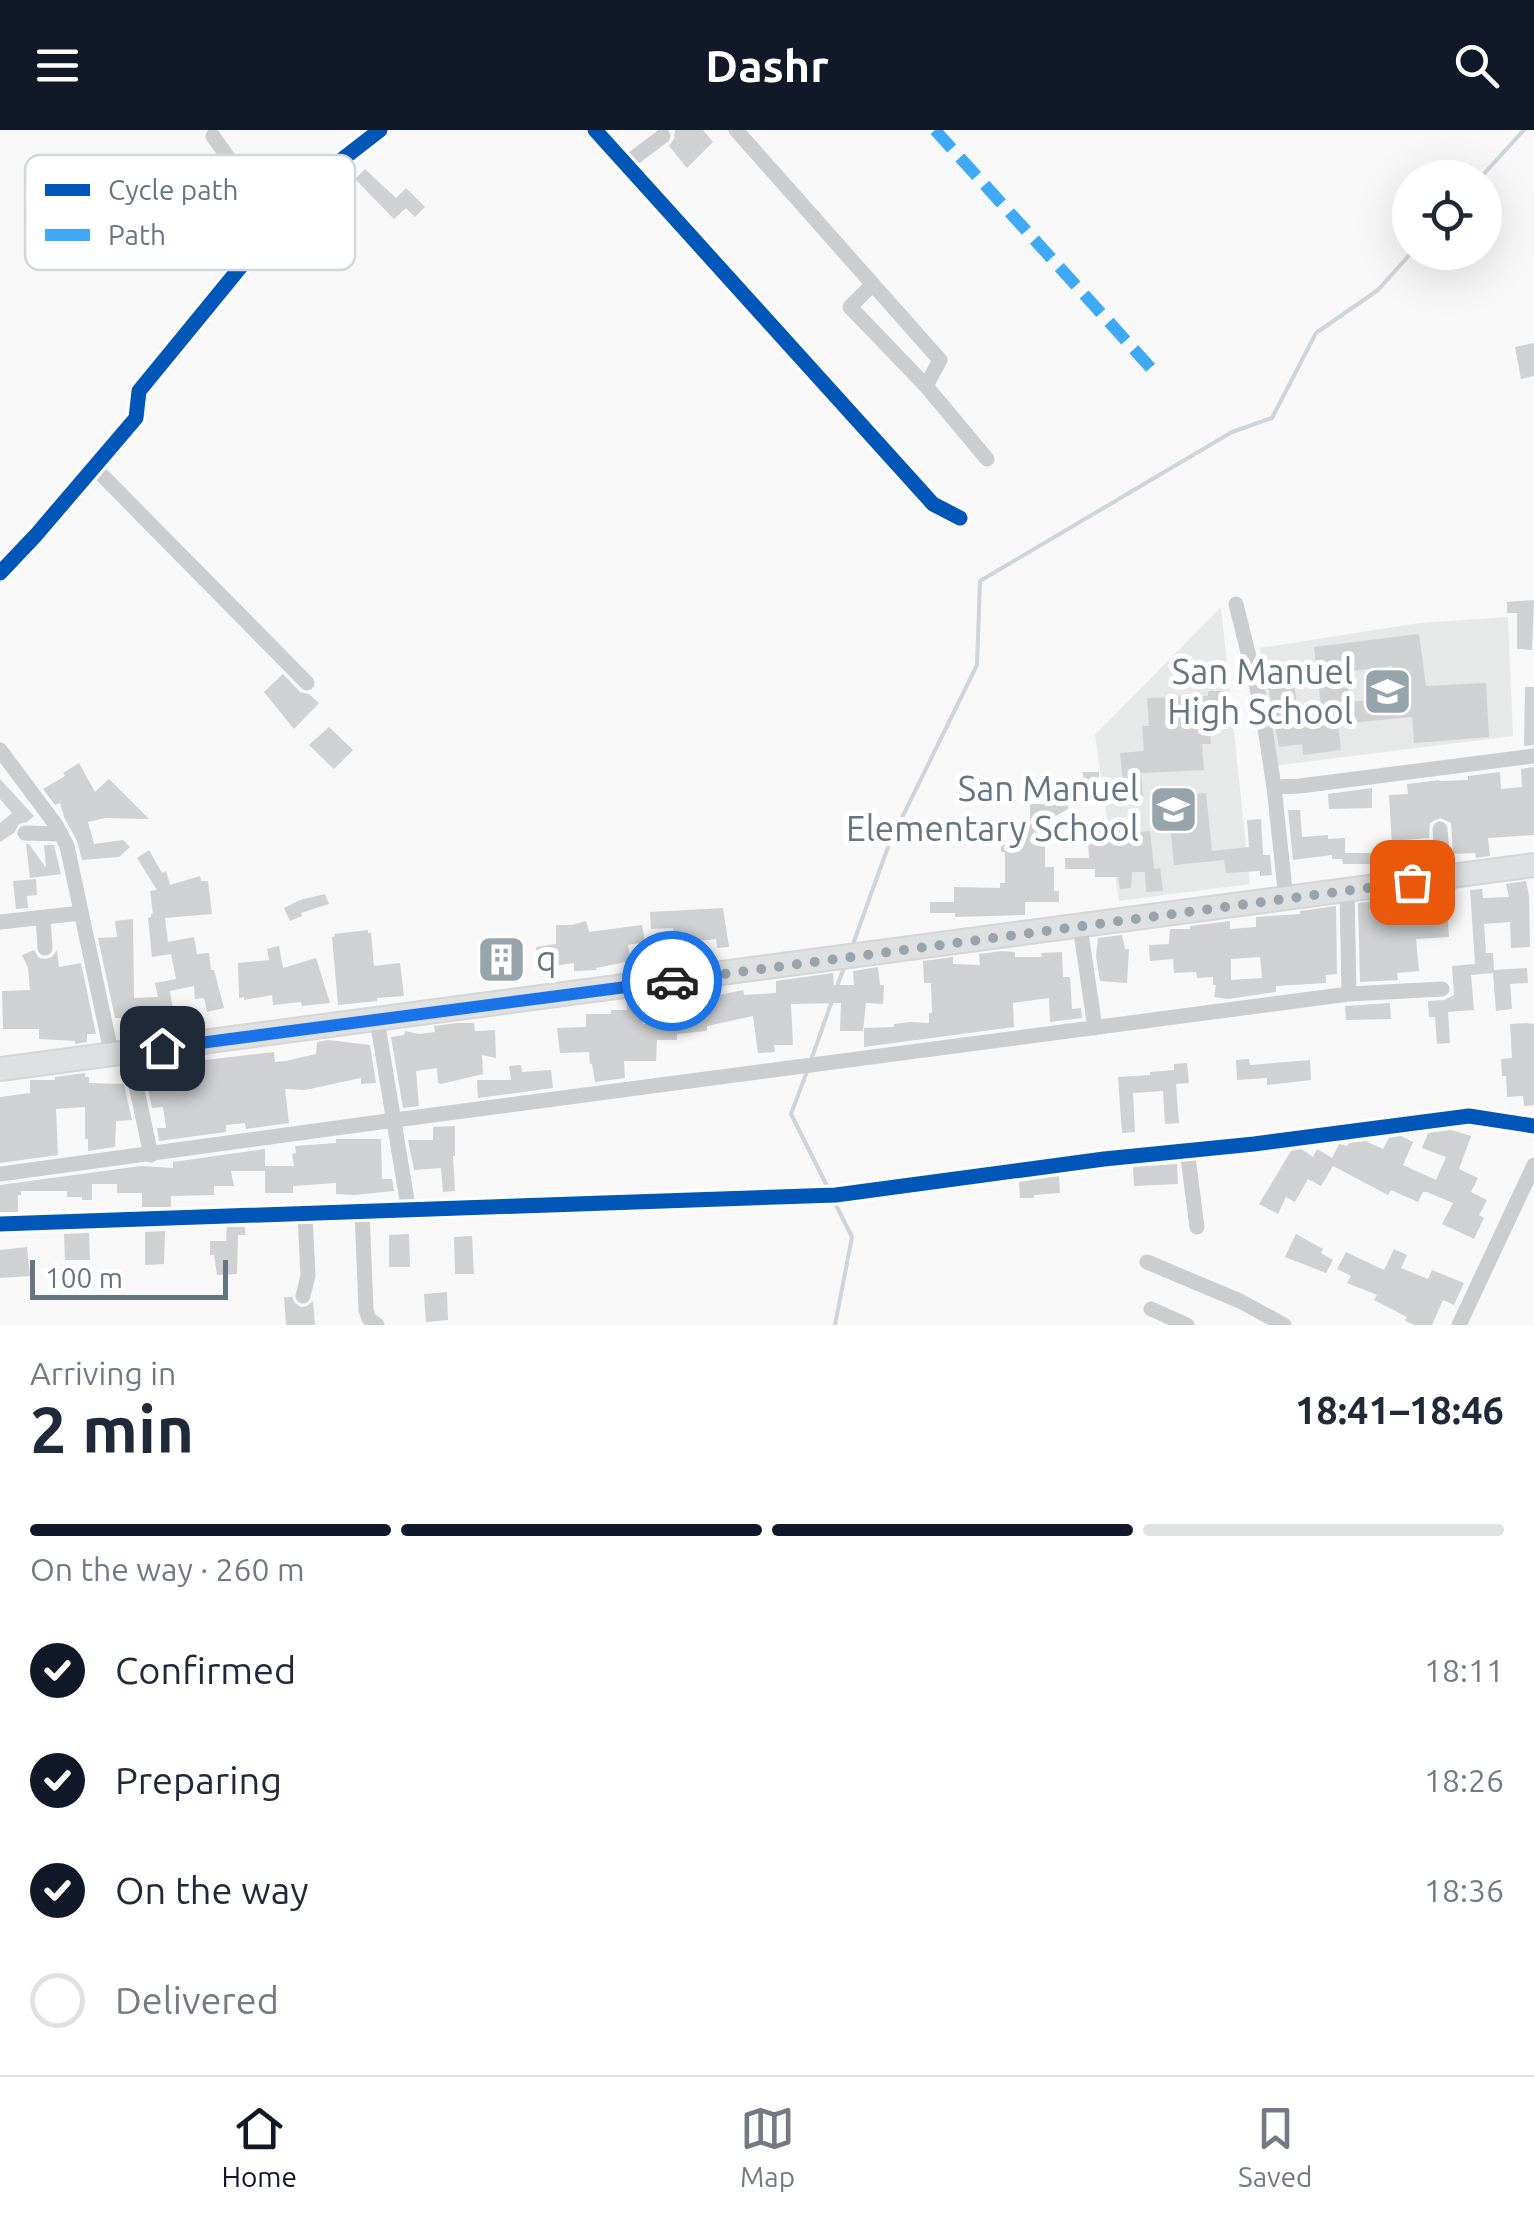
<!DOCTYPE html>
<meta charset="utf-8">
<style>
body{margin:0;font-family:Ubuntu,sans-serif;background:#f2f2f3;color:#1f2937;height:100vh;display:flex;flex-direction:column;font-size:38px;white-space:nowrap}
*{box-sizing:border-box;margin:0}
p{font-size:32px;color:#747a83}
.icon{flex:none;width:55px;height:55px;fill:none;stroke:currentColor;stroke-width:2;stroke-linecap:round;stroke-linejoin:round}
.map{position:relative;height:1195px;overflow:hidden}
.side{display:flex;flex-direction:column;background:#fff;flex:1}
.side>*{flex:none}
.fabs{position:absolute;left:1392px;top:30px;display:grid;gap:20px}
.fabs a{display:grid;place-items:center;width:110px;height:110px;border-radius:50%;background:#fff;box-shadow:0 10px 40px #0002;font-size:50px}
.scale{position:absolute;left:30px;bottom:25px;width:198px;box-sizing:border-box;padding-left:10px;border:5px solid #657681;border-top:0;font-size:28px;line-height:35px;white-space:nowrap;color:#657681;-webkit-text-stroke:8px #fff;paint-order:stroke}
.pin{position:absolute;display:grid;place-items:center;width:85px;height:85px;color:#fff;margin:-42px;border-radius:20px;box-shadow:0 5px 15px #0006}
.courier{position:absolute;display:grid;place-items:center;width:100px;height:100px;margin:-50px;border:8px solid #1a73e8;border-radius:50%;background:#fff;color:#222;box-shadow:0 2px 12px #0007}
.head em{font-style:normal;font-weight:700}
.head div{display:flex;flex-direction:column-reverse}
.head{display:flex;align-items:center;justify-content:space-between;height:170px;padding:0 30px}
h1{font-size:65px;font-weight:700;line-height:75px}
.bar{display:grid;grid-template-columns:repeat(4,1fr);gap:15px 10px;align-content:center;height:120px;padding:0 30px}
.bar i{height:12px;border-radius:8px;background:#e0e1e3}
.bar .selected{background:#111827}
.bar p{grid-column:span 4}
ol{padding:0 30px;list-style:none}
li{display:flex;align-items:center;gap:30px;height:110px}
li p{margin-inline-start:auto}
li .icon{padding:10px;border-radius:50%;background:#111827;color:#fff;stroke-width:4}
li:last-child{color:#747a83}
li i{width:55px;height:55px;border:5px solid #e0e1e3;border-radius:50%}
header{display:flex;justify-content:space-between;align-items:center;height:130px;padding:0 30px;background:#111827;color:#fff;font-size:45px;font-weight:700}
.dock{display:flex;justify-content:space-around;align-items:center;height:140px;border-top:2px solid #e0e1e3;background:#fff;font-size:28px;color:#747a83}
.dock a{display:grid;justify-items:center;gap:5px}
.dock .selected{color:#111827}
.map>svg:first-child{display:block}
</style>
<header><svg class="icon" aria-label="menu" viewBox="0 0 24 24"><path d="M4 6h16M4 12h16M4 18h16"/></svg>Dashr<svg class="icon" aria-label="search" viewBox="0 0 24 24"><circle cx="10" cy="10" r="6"/><path d="M15 15l6 6"/></svg></header>
<div class="map">
<svg width="1534" height="1195" viewBox="0 0 1534 1195">
<rect width="100%" height="100%" fill="#f8f8f8"/>
<path fill="#e7e8e8" d="M1221 477 1250 754 1119 771 1095 605Z
M1508 487 1513 606 1273 636 1260 518 1419 493Z"/>
<g fill="none" stroke-linecap="round" stroke-linejoin="round">
<path stroke="#cdd5d8" stroke-width="4" d="M1480 48 1524 0
M852 817 889 714 977 535 980 451 1232 302 1272 288 1316 203 1378 160 1412 122
M836 859 845 835
M811 930 833 868
M808 939 791 984 828 1058
M834 1071 852 1107 835 1195"/>
</g>
<path fill="#cfd1d2" fill-rule="evenodd" d="M675 0H703L713 12 687 38 669 16 674 9Z
M365 39 396 68 406 58 425 77 415 87 406 78 394 89 355 49Z
M1534 213V246L1521 249 1515 217Z
M1534 470 1532 520 1517 519V483H1507V472Z
M1419 504 1426 556 1486 553 1489 607 1414 613 1412 587 1338 594 1341 620 1303 625 1302 614 1279 617 1265 538 1292 535 1298 585 1321 584 1320 575H1321L1314 517ZM1392 536 1396 567 1350 572 1346 542Z
M283 544 300 562 309 564 319 573 294 599 264 562Z
M1525 557H1534V615L1524 616Z
M1208 561H1228L1231 598 1210 599 1211 614H1202L1204 640 1141 643 1143 668 1125 669 1120 623 1144 621 1142 596H1149L1147 568 1208 566Z
M329 597 353 620 334 639 309 615Z
M79 633 95 662 109 649 149 689 105 688 88 692 94 714 123 710 130 717 119 727 82 730 77 711 64 687 60 673 55 675 43 659 65 646 63 643Z
M1534 637V705L1488 708 1490 726 1476 728 1475 723 1453 724 1451 693 1440 688 1430 693 1429 708 1405 710 1406 715 1392 716 1389 665 1408 664 1407 654 1439 650V651L1468 650V646L1500 642 1501 659 1522 657 1521 639Z
M1083 642H1099V661H1103V671H1068V679L1054 687V705H1045V737H1054V761H1059V772H1025V785L955 787V783H930V772H954V757L1000 758V753H1005V722H1001V711H1016V694H1030V674H1051V668H1064V654H1083Z
M0 649 34 686 27 692 19 694 14 703 0 712V693L12 683 0 669Z
M1372 658V678L1329 679 1328 664Z
M1206 663 1212 721 1249 717 1247 690 1261 689 1263 725H1270L1272 745 1260 746V741L1226 743 1224 730 1174 735 1169 685 1183 684 1182 665Z
M1288 680H1300L1302 707 1328 705V709L1345 708V723H1372V734H1343L1342 729H1332V725L1293 730Z
M1127 690 1128 703 1150 701 1154 739 1160 738 1163 761 1146 762 1145 742H1132L1131 758 1120 759 1118 747H1095V739H1065V728H1089L1087 695H1110V692Z
M26 714H29L46 738 44 715H54L61 744 30 748Z
M149 720 162 743 166 741 170 755 200 746 201 751H208L212 784 165 788 168 812 194 807 197 824 209 823 211 840H214L224 878 207 882 204 868 195 869 194 856 170 861 174 887 131 891V888H115L98 808 117 807 115 791 133 789 134 868 158 867 155 853 176 849 171 824 152 827 148 788 151 787V784H153L150 761 157 760 137 728Z
M36 749 37 765 27 766 28 778 16 779 13 751Z
M1526 751 1529 766 1530 817 1511 818 1510 792 1484 794 1486 823H1493L1494 840 1527 838 1528 853 1510 854 1512 879 1496 881 1493 843 1471 845 1474 880 1448 882 1450 913 1437 914 1435 887H1429L1428 871 1444 870 1454 865 1452 836 1475 834 1470 760 1482 759 1483 768 1509 767 1506 754Z
M325 764 329 774 301 783 302 786 290 791 284 778 300 770Z
M1398 768V770L1424 769 1425 778 1447 777 1449 807 1416 809 1419 841 1397 843 1398 850 1360 852 1358 773Z
M1336 776 1337 844 1326 845V853L1276 856V862L1228 869 1214 867 1216 855H1213V847L1197 848 1196 842 1174 843 1173 829 1150 831 1149 815 1169 814 1170 799H1190V796L1230 791V799L1256 797V787L1300 784V781ZM1260 827 1262 848 1231 850V829Z
M723 778 729 817 717 818 716 809 689 812 690 823 674 824 673 798 651 799 650 782Z
M586 791 589 802 642 795 645 812 628 815 631 831 596 838 597 840 574 841V833L540 838 536 817 556 814V795H572Z
M368 800V803H371L374 836 400 833 404 866 377 868V871L338 875 332 807 335 806 334 804Z
M1122 805 1125 819H1129L1127 853 1100 851 1096 826 1098 808Z
M279 816 283 838 316 828 330 873 302 876 301 872 273 875 272 865 244 870V867L239 868 238 833 269 830 267 819Z
M517 816 519 838 484 841V819Z
M34 820 39 828 45 829 52 827 57 820 59 837 81 833 96 904H87V912L75 914V911L39 909V899H3L2 861 30 860 28 838 22 825Z
M1002 821 1015 822V827H1042L1041 823 1062 822 1063 847H1070L1072 879 1081 878 1082 888 1050 892 1049 868 1013 873 1014 897 864 917V898L894 897V894L910 892 929 893V883H932L931 853H924L923 831 953 827V834L980 835 979 824Z
M878 837 880 855H884L883 874 866 873 863 901H840L841 873 791 874 793 915H774L775 922 758 923 753 886 707 896V901L677 904V910H657L656 931H624L625 948 595 952 592 934H590L589 922 560 923 557 898 586 897V884H611V880H627V871L639 869 643 894 660 891 657 869H669V865L704 863V868L743 860 744 865 776 863V851L833 843 834 855H854L853 841Z
M1390 873 1391 889 1346 890 1345 876Z
M457 893H474L475 901 495 900 496 928 482 925 483 944 441 954 438 953 437 938 416 941 419 976 403 978 391 907 404 905 405 901 419 904 435 902 434 896Z
M1526 893 1534 894V975L1524 976 1523 966 1507 967 1506 946H1502L1501 929 1512 928 1510 894Z
M328 910 370 915 376 953 361 954V948L305 960 285 959 289 993 246 999 245 993 226 995V1002L159 1011 157 998H166L163 977 152 978 143 935 153 934 152 949 186 948 185 944 205 942V930L274 922 275 932 286 931 316 924 317 912Z
M1249 929 1250 935 1310 930 1311 950 1267 955V948L1237 950 1236 930Z
M1187 933 1189 953 1176 954 1179 993 1165 994 1163 961 1133 963 1135 1002 1122 1003 1118 947 1150 945V942L1174 940V934Z
M521 935 522 942 551 940 553 958 478 968 477 950H511L509 936Z
M85 943V947H89V953L124 954 132 990 116 991 115 1017 88 1021V1009H85V977L56 979 58 1025 0 1033V967L30 963V950H55V947Z
M455 996V1026H453L455 1061 443 1062 441 1038 414 1040 408 1010H433V997Z
M1451 1000 1471 1006 1459 1039 1478 1048 1471 1062 1487 1070 1479 1085 1484 1088 1474 1109 1442 1094 1453 1073 1427 1062H1423L1418 1072 1391 1060 1388 1065 1333 1036 1321 1056 1308 1049 1295 1072 1286 1067 1278 1084 1259 1074 1291 1021 1301 1019 1313 1027 1317 1019 1332 1028 1339 1014 1347 1016 1349 1013 1366 1011 1383 1019 1389 1008 1401 1006 1413 1012 1403 1035 1436 1050 1446 1027 1422 1018 1428 1003Z
M336 1009H381L382 1049H392L394 1061 354 1065 336 1064V1053L293 1056V1063H265V1041H231L234 1056H214V1065L171 1066V1077H142V1063H117V1054H92V1070H82V1067H67V1061H21V1065H18V1082H0V1055L141 1036 173 1038V1032L265 1019V1036H294L292 1024 296 1023 295 1016 336 1013Z
M1177 1034 1178 1054 1134 1056 1133 1037Z
M1059 1046 1060 1063 1034 1065V1068H1020L1019 1052Z
M227 1097H245V1105H238L237 1144 217 1145 214 1125H210V1111H226Z
M165 1101 164 1134 145 1135V1102Z
M89 1103 90 1130H65L64 1104Z
M409 1104 410 1137H389V1105Z
M1296 1104 1323 1119 1321 1123 1333 1130 1326 1143 1285 1127Z
M472 1106 474 1144H455L454 1107Z
M27 1117 30 1146 0 1148V1120Z
M1394 1119 1407 1125 1401 1138 1428 1149 1432 1140 1464 1153 1454 1175 1443 1170 1432 1195H1415L1405 1191 1407 1187 1374 1170 1377 1165 1347 1153 1351 1146 1337 1139 1346 1122 1384 1140Z
M447 1162 448 1190 426 1192 424 1164Z
M284 1167H292L295 1173 301 1177 307 1176 313 1171 315 1195H286Z"/>
<g fill="none" stroke-linecap="round" stroke-linejoin="round">
<defs>
<path id="highway" d="M0 939 1534 735"/>
</defs>
<use href="#highway" stroke="#d4d5d5" stroke-width="26"/>
<path stroke="#cbcdce" stroke-width="15" d="M595 0 933 374 960 388
M736 0 940 230 926 256 987 329
M213 6 275 95
M627 33 663 6
M873 154 850 177 926 256
M95 338 307 553
M0 443 36 405 136 288 139 261 275 95 304 62 322 45 380 0
M1236 474 1262 579 1274 657
M0 620 56 695 67 716 112 926
M1440 699 1444 747
M25 703 61 704
M1347 760 1349 864
M1286 769 1274 657 1300 656 1534 626
M43 788 45 818
M0 792 81 783
M1080 796 1095 898
M377 890 407 1070
M129 923 151 1025
M1187 1020 1197 1097
M0 1044 395 990 1349 864 1442 859
M362 1082 366 1180 369 1189 377 1195
M0 1094 836 1065 1104 1029 1254 1014 1469 986 1534 996
M1147 1132 1240 1171 1284 1195
M303 1166 308 1146 305 1085
M1151 1179 1187 1195
M1459 1195 1534 1035"/>
<use href="#highway" stroke="#dfe0e1" stroke-width="22"/>
<path stroke="#3fa9f5" stroke-width="12" stroke-dasharray="25 12" stroke-linecap="butt" d="M935 0 1158 246"/>
<defs>
<path id="cycleway" d="M595 0 933 374 960 388
M0 443 36 405 136 288 139 261 275 95 304 62 322 45 380 0
M0 1094 836 1065 1104 1029 1254 1014 1469 986 1534 996"/>
</defs>
<use href="#cycleway" stroke="#fff" stroke-width="21"/>
<use href="#cycleway" stroke="#0057b8" stroke-width="15"/>
</g>
<g fill="none" stroke-linecap="round" stroke-linejoin="round">
<path stroke="#98a4ab" stroke-width="10" stroke-dasharray="0 18" d="M672 851 1412 752"/>
<path stroke="#1a73e8" stroke-width="12" d="M162 918 672 851"/>
</g>
<defs>
<symbol id="school-square" viewBox="-11 -11 22 22"><rect x="-9" y="-9" width="18" height="18" rx="4" fill="#98a4ab" stroke="#fff"/><path d="M0-5L7-2L0 1L-7-2ZM-4 1L0 2.5L4 1V4Q0 6-4 4Z" fill="#fff"/></symbol>
<symbol id="building-square" viewBox="-11 -11 22 22"><rect x="-9" y="-9" width="18" height="18" rx="4" fill="#98a4ab" stroke="#fff"/><path d="M-4-6H4V6H1V3H-1V6H-4ZM-2.5-4.3h1.7v1.8h-1.7ZM.8-4.3h1.7v1.8H.8ZM-2.5-1h1.7V.8h-1.7ZM.8-1h1.7V.8H.8Z" fill="#fff"/></symbol>
</defs>
<g fill-rule="evenodd">
<use href="#school-square" x="1360" y="534" width="55" height="55"/>
<use href="#school-square" x="1146" y="652" width="55" height="55"/>
<use href="#building-square" x="474" y="802" width="55" height="55"/>
</g>
<g text-anchor="middle" stroke-width="10" stroke-linejoin="round" paint-order="stroke">
<g font-size="35" fill="#657681" stroke="#fff" text-anchor="end">
<text x="1353" y="554">San Manuel<tspan x="1353" dy="40">High School</tspan></text>
<text x="1139" y="671">San Manuel<tspan x="1139" dy="40">Elementary School</tspan></text>
<text x="536" y="841" text-anchor="start">q</text>
</g>
</g>
<rect x="25" y="25" width="330" height="115" rx="15" fill="#fff" stroke="#d1d6d9" stroke-width="2.5"/>
<rect x="45" y="54" width="45" height="12" fill="#0057b8"/>
<rect x="45" y="99" width="45" height="12" fill="#3fa9f5"/>
<g font-size="28" fill="#657681">
<text x="108" y="70">Cycle path</text>
<text x="108" y="115">Path</text>
</g>
</svg>
<div class="fabs">
<a><svg class="icon" aria-label="locate" viewBox="0 0 24 24"><circle cx="12" cy="12" r="6"/><path d="M12 2v4M12 18v4M2 12h4M18 12h4"/></svg></a>
</div>
<div class="scale">100 m</div>
<div class="pin" style="left:1412px;top:752px;background:#ea580c"><svg class="icon" aria-label="bag" viewBox="0 0 24 24"><path d="M5 8h14l-1 12H6zM9 8a3 3 0 0 1 6 0"/></svg></div>
<div class="pin" style="left:162px;top:918px;background:#1f2937"><svg class="icon" aria-label="home" viewBox="0 0 24 24"><path d="M3 11l9-7 9 7M6 9v11h12V9"/></svg></div>
<div class="courier" style="left:672px;top:851px"><svg class="icon" aria-label="car" viewBox="0 0 24 24"><path d="M5 17H2v-5l4-1 3-4h7l3 4 3 1v5h-3M9 17h6M6 11h13"/><circle cx="7" cy="17" r="2"/><circle cx="17" cy="17" r="2"/></svg></div>
</div>
<section class="side">
<div class="head"><div><h1>2 min</h1><p>Arriving in</p></div><em>18:41–18:46</em></div>
<div class="bar"><i class="selected"></i><i class="selected"></i><i class="selected"></i><i></i><p>On the way · 260 m</p></div>
<ol>
<li><svg class="icon" aria-label="check" viewBox="0 0 24 24"><path d="M5 12l5 5 9-10"/></svg>Confirmed<p>18:11</p></li>
<li><svg class="icon" aria-label="check" viewBox="0 0 24 24"><path d="M5 12l5 5 9-10"/></svg>Preparing<p>18:26</p></li>
<li><svg class="icon" aria-label="check" viewBox="0 0 24 24"><path d="M5 12l5 5 9-10"/></svg>On the way<p>18:36</p></li>
<li><i></i>Delivered</li>
</ol>
</section>
<nav class="dock">
<a class="selected"><svg class="icon" aria-label="home" viewBox="0 0 24 24"><path d="M3 11l9-7 9 7M6 9v11h12V9"/></svg>Home</a>
<a><svg class="icon" aria-label="map" viewBox="0 0 24 24"><path d="M3 6l6-2 6 2 6-2v14l-6 2-6-2-6 2zM9 4v14M15 6v14"/></svg>Map</a>
<a><svg class="icon" aria-label="saved" viewBox="0 0 24 24"><path d="M7 4h10v16l-5-4-5 4z"/></svg>Saved</a>
</nav>
